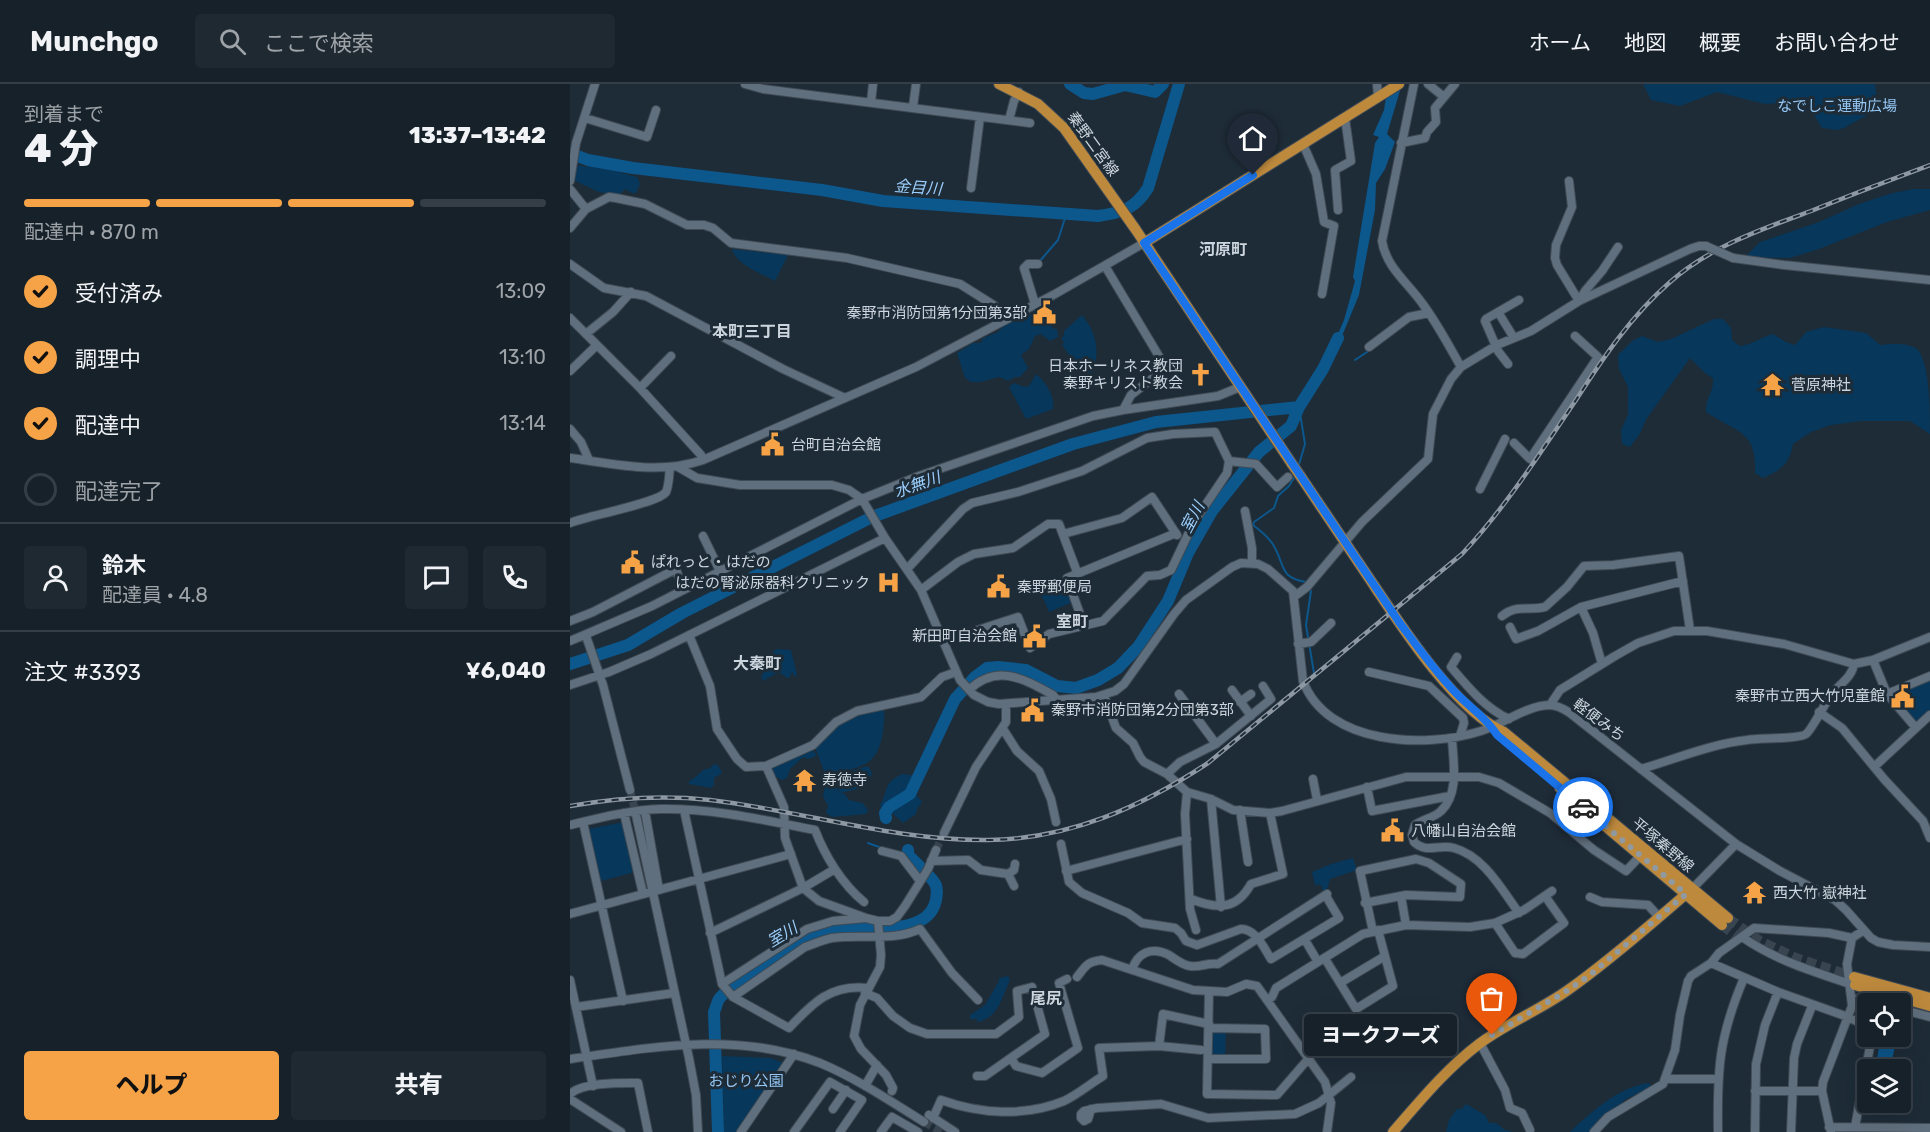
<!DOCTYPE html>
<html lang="ja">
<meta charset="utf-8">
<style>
body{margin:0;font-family:Rubik,"Noto Sans JP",sans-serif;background:#1f2932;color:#f1f3f6;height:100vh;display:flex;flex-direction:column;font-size:22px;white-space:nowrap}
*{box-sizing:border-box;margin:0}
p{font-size:20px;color:#9ea3a8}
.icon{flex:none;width:33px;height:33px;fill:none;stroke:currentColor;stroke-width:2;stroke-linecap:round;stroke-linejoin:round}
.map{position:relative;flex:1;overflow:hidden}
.details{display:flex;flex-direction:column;background:#16212a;width:570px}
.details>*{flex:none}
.buttons{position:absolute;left:1287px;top:909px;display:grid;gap:12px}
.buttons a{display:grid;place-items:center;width:54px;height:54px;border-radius:6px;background:#16212a;box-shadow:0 6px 24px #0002,0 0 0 2px #353e47;font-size:30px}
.pin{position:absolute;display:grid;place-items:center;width:51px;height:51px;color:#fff;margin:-62px -26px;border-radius:50% 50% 50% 0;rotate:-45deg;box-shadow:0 0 6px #0007}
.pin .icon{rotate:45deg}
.courier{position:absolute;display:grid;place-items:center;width:60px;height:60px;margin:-30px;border:4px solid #1a73e8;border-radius:50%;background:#fff;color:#222;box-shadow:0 2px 8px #0007}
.bubble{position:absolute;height:42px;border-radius:6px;background:#16212a;box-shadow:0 6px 24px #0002,0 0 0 2px #353e47;font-size:20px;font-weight:800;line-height:42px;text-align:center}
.headline em{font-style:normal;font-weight:800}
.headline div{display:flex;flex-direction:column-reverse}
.headline{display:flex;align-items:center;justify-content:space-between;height:102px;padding:0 24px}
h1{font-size:39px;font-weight:800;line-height:45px}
.bar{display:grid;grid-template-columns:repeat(4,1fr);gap:9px 6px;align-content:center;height:72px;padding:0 24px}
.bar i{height:8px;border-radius:4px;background:#353e47}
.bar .current{background:#f5a346}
.bar p{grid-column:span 4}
.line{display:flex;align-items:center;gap:15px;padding:0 24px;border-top:2px solid #353e47}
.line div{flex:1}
.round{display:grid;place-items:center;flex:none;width:63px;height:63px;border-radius:6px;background:#1f2932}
ol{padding:0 24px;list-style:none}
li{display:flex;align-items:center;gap:18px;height:66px}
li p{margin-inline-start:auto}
li .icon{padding:6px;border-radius:50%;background:#f5a346;color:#111;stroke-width:4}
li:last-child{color:#9ea3a8}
li i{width:33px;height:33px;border:3px solid #353e47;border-radius:50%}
.button{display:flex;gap:12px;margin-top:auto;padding:12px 24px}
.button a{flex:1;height:69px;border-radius:6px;background:#f5a346;color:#111;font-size:24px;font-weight:800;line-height:69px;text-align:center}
.button a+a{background:#1f2932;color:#f1f3f6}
header{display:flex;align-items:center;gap:36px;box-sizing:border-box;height:84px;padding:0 30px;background:#16212a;border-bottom:2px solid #353e47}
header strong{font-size:28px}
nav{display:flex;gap:33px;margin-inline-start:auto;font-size:21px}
.search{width:420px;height:54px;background:#1f2932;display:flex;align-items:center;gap:15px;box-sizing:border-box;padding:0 21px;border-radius:6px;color:#9ea3a8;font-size:22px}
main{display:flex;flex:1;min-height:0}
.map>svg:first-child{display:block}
</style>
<header>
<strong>Munchgo</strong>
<div class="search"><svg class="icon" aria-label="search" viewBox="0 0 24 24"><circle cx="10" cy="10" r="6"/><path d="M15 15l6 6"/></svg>ここで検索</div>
<nav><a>ホーム</a><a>地図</a><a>概要</a><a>お問い合わせ</a></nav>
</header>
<main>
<section class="details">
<div class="headline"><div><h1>4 分</h1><p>到着まで</p></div><em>13:37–13:42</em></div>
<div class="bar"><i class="current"></i><i class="current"></i><i class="current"></i><i></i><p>配達中 · 870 m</p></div>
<ol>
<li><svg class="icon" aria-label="check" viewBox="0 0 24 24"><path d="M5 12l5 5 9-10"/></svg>受付済み<p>13:09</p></li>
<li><svg class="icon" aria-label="check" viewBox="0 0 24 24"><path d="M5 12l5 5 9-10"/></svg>調理中<p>13:10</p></li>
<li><svg class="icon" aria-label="check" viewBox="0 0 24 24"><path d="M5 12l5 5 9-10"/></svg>配達中<p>13:14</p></li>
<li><i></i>配達完了</li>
</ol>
<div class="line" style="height:108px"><a class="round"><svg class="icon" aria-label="person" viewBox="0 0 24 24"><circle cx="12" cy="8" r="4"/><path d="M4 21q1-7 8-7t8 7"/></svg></a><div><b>鈴木</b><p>配達員 · 4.8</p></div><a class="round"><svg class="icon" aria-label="chat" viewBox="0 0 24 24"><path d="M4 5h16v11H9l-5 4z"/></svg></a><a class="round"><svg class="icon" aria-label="phone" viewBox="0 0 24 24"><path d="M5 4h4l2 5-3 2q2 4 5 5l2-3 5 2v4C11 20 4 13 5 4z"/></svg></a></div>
<div class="line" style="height:78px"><div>注文 #3393</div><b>¥6,040</b></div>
<div class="button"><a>ヘルプ</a><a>共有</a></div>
</section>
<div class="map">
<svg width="1360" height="1048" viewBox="0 0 1360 1048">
<rect width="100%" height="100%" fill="#1e2c38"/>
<path fill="#07375a" d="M1073 0H1305L1308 25 1274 44 1267 46 1252 44 1239 23 1228 18 1195 20 1147 8 1110 22 1081 16Z
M11 81 15 83 24 81 36 84 45 83 51 89 67 93 70 100 66 109H62L55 105 49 111 29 108 3 96 4 86 7 82Z
M1343 105H1360V126L1317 138 1249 165 1220 174 1175 173 1190 158 1249 138 1289 120 1319 110Z
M162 165 218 171 205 197C192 190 165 180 162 165Z
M475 223 482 227V244L487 245 488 253 480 257 471 250 465 252 459 265 451 271 458 284 450 293H445L438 297 429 293 410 298H401L395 294 387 269 403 259H411L413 254 428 248 434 241 453 230 458 232 467 225Z
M512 231C529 250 531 276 518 298L492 261 494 258 491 255 494 251V247Z
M1144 235H1153L1161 244 1162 256 1170 262C1181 261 1191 253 1203 250L1216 258 1225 261 1236 248 1254 243 1296 249 1310 261C1322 260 1336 258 1347 265 1360 278 1360 327 1360 350L1340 337H1291L1261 341 1241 348 1223 360C1219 381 1211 386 1193 394L1185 389C1187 346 1167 349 1136 328 1135 314 1144 309 1143 294L1135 289 1120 274 1077 334 1069 351 1060 363 1052 360 1051 346 1058 331V303L1049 285 1048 271 1062 257 1072 252 1088 258 1101 255Z
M466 290C476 298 485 312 483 325L456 335 439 303 444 299 454 303 459 302Z
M494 494 503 518 479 528 474 516 466 505Z
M206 565 221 566 227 591 225 593 222 588 220 593 217 594 209 588 193 597 191 593 195 585 198 584 199 572Z
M1360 596V628L1348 639H1345L1322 613 1323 610Z
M314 623C315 640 313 672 295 680 284 686 270 687 258 691L256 693 245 663 274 635Z
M243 666 246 670 245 673 237 675 233 673 220 685 217 694 212 696 203 691 201 681Z
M144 680 148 681 152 689 144 694V701L141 704 119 700V697C126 694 130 688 135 685H139Z
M297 682 300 685 302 690 299 694 288 692 265 700 269 710 267 701 287 694 293 700 287 705 271 709 275 710 279 716 293 719 298 726 296 730 262 733 256 729 258 722 253 712 256 697 259 694Z
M332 690 341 691 346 696 342 705 352 718 347 725 346 730 333 739 323 730 312 726 310 721C319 705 313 699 332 690Z
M54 738 65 788 31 797 19 745Z
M783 774 787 786 760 795 756 809 753 812 752 803 749 800 745 802 742 788 761 780Z
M438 892 440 896C432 913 428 935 407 938V935H400V931L415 921 429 897V894Z
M644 946H656L655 973 643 972 641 970 642 948Z
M152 972 200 974 216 980 167 1048H154Z
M1079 999 1082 1003 1056 1015 1049 1022 1035 1030 1019 1048H995H1000C1021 1028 1050 1002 1079 999Z
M896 1020 915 1031 919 1039H926L935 1046 943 1048H876L879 1036 887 1025H892Z"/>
<path fill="#0c578c" d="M818 0H832L817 50 825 58 815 85 806 99 805 126 789 211 765 269 761 266 774 236 785 197 783 193 805 59 809 53 803 51 814 26Z
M1311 953H1327L1320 985H1305Z"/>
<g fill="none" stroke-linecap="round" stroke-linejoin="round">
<path stroke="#0c578c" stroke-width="2" d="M469 178 488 156 496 131
M785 276 800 266
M728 384 735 360 729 323
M725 392 719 402 708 412 704 424 684 438 683 441C692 448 701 455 706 466 715 484 711 494 736 498
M741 507 736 541 744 589
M298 759 312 764"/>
<path stroke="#0c578c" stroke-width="12" d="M500 0 514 9 523 10 555 1 585 8 593 0
M0 69 18 76 63 84 252 106 313 117 528 132C551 129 565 125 578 104L609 0
M0 580 58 561 112 529 302 433 503 360 586 338 729 323
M316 734 315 729 319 723 340 710 385 615 405 593 417 584 428 583 456 586 487 602 506 604 528 596 548 584 568 563 598 517 618 469 642 427 689 368 721 342 729 323 753 285 768 254
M148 1048 144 928C146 924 147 918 149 915 159 901 232 853 249 848 256 846 264 844 271 844 298 841 358 854 366 816 367 810 368 803 364 798 359 791 345 778 338 771V766"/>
<path stroke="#384551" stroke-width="8" stroke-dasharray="8 4" stroke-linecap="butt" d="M60 706 66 731
M366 766 374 749
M354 1038 372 1048"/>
<path stroke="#384551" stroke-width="10" stroke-dasharray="10 5" stroke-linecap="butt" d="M1158 834 1190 857 1226 874 1284 893
M1152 841 1176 859"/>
<defs>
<path id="minor" d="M175 0 193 5 460 39
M807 0 808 13
M844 0 812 157C816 183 838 199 852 219 867 239 879 262 891 283
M858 0 874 13
M301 18 303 0
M343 23 346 0
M15 34 77 53 86 26
M439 36 444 17 449 8
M831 59 855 54 857 48 866 38 865 24 885 0
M733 60 746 90 754 138 764 142 752 210
M0 97 6 59 25 0
M999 97 1002 123 986 161 985 174 987 181 1009 217 1015 207 1032 187 1048 163
M401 104 410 33
M0 105 16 125
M768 126 765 86 781 77 775 34
M0 144 16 125 39 113 46 114 75 120 117 141H134L143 144 161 159 277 174 390 200 425 222 434 236
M1163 174 1214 181 1360 196
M0 180 34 204 76 212 213 285 275 314
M535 182 596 284 561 311 553 326
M465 220 454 184 458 180H468
M928 228 944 254
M0 234 70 304 131 371 133 376
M17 249 43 228 61 208
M799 263 839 233 859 229
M938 280 928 267 915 237 916 235 949 216
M0 287 27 261
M70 304 101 272
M0 345 11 358 19 376
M944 359 960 375 1028 273 1005 252
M0 374C45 380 89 391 133 376L346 283 485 210 574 159
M659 377 686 380 707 403 718 393
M108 383 127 394 170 401H262L279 406 292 415 315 454 351 506 390 596 404 611 418 618 429 620 526 613 545 607 554 600 604 530 616 516 662 483 671 479 688 480 698 485 723 507 733 597C757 661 855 665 911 647 933 640 956 622 979 621 987 621 994 625 1000 629L1166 760 1210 787 1265 816 1276 826 1301 854 1308 858 1323 861 1360 863
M910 405 935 355
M675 427 682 464V478
M0 439C17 432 89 419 96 408 99 402 99 391 100 384
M493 450 552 434 582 413 607 451
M133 452 150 487
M337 485 393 425 402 419 448 408 512 387 577 354 603 350 645 348 659 377 657 389 624 438 601 486 590 491 577 492 533 537 479 550 460 564 448 533 374 557
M351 506 388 478 404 470 443 464 478 440H489L507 488
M725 512 737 503 792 438 858 375 863 330 881 295 891 283 927 261 961 247 1009 217 1120 165 1129 162H1136
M1011 523 1023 549 1032 580
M932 532C946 520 959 527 975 523L997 503 1014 482 1043 481 1109 472 1120 546
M0 537 23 528 106 485 113 506
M514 541 497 494 606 449
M940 543 946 555 968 547 1011 523 1113 497
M119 551 140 602 147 645 167 675 176 683 196 682 243 661 266 638 287 627 351 613 372 593 386 588
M16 552 33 601 60 706
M0 557 82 522 292 415 349 392 523 332 553 326 648 312 670 303
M728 560 741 558 761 539
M887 573 881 583C898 603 915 624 939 635
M1303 576 1317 610 1346 644
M799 588 859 602 893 634 894 639 890 652
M0 601 39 588 81 570 315 454
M399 606C427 579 454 595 483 611L487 616
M662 606 681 632
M609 610 646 660
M1317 610 1360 592
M534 612 546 644 563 659 570 673 574 678 597 690 617 708 641 715 663 726 700 729 712 727 836 693H909L929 699 980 729 1024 766 1056 787 1074 768
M670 618 681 610
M980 621 990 606 1045 572 1068 559 1104 547H1137L1214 560 1284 580 1303 576 1360 553
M1249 628 1272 644 1314 695 1353 737 1360 754
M433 645 447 667 469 687 481 715 486 738
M882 654C883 677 890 709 871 727 864 734 853 735 845 741L842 751 844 758C856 770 869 760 884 764 914 772 932 806 949 829
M196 682 214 723 215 754 233 804 249 817 296 834 308 837H320L327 833 335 822 358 785 366 766
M1304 683 1360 631
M1071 685C1105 675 1141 660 1177 656 1188 654 1230 655 1236 650 1241 647 1255 620 1260 612 1268 601 1282 594 1284 580
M597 690 610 678 646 660 701 615 693 602
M743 695 747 716
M797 703 802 727 880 712
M617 708 615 730 620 825 626 846
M641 715 651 823
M114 726 152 900 163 913 219 944C242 920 260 900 297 904
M670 726 678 778
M75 727 89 806
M54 729 73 810
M66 731 119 974 126 1011 128 1048
M13 738 53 917
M0 741C29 734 60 726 90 725 142 724 194 736 245 746 255 772 272 800 294 818
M374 749 406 683 436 638V620
M491 760 499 798 512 809 558 829 572 839 605 844 611 849 616 857 627 861 671 845C686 845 694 864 701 875L769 834 756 812
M312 767 331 772 350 797
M361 777 398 776 411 786 438 790 444 802
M496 787 617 755
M438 790 444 786 445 780
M1122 805 1166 760
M831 812 836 841
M1020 813 1032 818 1078 821 1089 833
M621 815C646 825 666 827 681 800L713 790 700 729
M795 819 836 811 890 813 891 800 859 779 846 775 790 787 802 843
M0 830 221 770
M308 837 311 871 310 883 290 921 284 952 291 965 316 991 323 1004 322 1007
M925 839 945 869 953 870 994 839 975 812
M140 849 233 804 265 785
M1172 853C1205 876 1242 887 1280 900
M735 856 748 878
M757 878 786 925 823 902 808 846
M1141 879 1208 908 1278 933 1298 943
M562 886C567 869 581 862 599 871 605 875 612 881 620 882 630 884 638 878 648 880L757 810
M507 893C516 882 516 878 532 876L623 906 657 908 676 900 687 902 755 998 761 1019 757 1048
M0 896 23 1002
M770 899 815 872
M152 900 237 845 263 837 296 834
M639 907 637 1010 707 1011 739 974
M295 909 307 914 323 932 340 944 357 950H426L449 933 447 907 462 903 475 950 415 992H407
M163 913 235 863C244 860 252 856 262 854 292 850 322 858 350 845L382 889 408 916
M1282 915H1292L1309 920
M697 916 702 913 706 904 793 850 836 841 900 843 925 839 954 826 982 807
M6 923 104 909
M1330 925 1360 933
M910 959 935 1006 940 1024 952 1029 960 1046
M589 962 593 930 639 940
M441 974 446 982 472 989 508 964 489 899 497 895
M0 975C83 963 168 947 250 979 286 994 320 1017 354 1038
M639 975H696L695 945 639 944
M1095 995H1147
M295 1002 307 981
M1185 1007H1252
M0 1010C13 998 51 999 68 999L78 1048
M0 1015 51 1048
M263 1025 276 1006
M521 1025 518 1035 514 1037 511 1034V1030L514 1027 527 1024 591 1020 638 1034 725 1030 749 1019 781 993
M359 1031 385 1048
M363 1034 371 1016C410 1030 455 1033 494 1017 507 1011 520 1000 533 992L529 964 589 962 631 966
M1259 1043 1360 1044
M1285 1043 1302 952
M171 1048 224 970
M224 1048 260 998 292 1016 270 1048
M311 1048 322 1033 348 1048
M1024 1048 1038 1033 1093 1000 1105 966 1110 931 1118 897 1121 892 1141 879 1149 869 1184 844 1259 849 1282 854
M1148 1048C1147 985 1149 953 1174 894
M1185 1048 1186 980 1195 941 1208 908
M1221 1048 1224 974 1227 960 1242 922
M1261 1048 1252 1007 1253 998 1282 922 1277 880 1282 854 1294 846"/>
<path id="major" d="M429 0 468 20 494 44 566 146 722 380
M574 159 829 0
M731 393C753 426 775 458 797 491 828 537 884 626 934 648L1158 834
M990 704 1152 841
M1284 893 1360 914
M1285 901 1360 922
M823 1048C850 1017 876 985 909 960 937 939 970 926 998 906 1042 875 1082 839 1122 805"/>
</defs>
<use href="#minor" stroke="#3e4a54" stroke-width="10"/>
<use href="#major" stroke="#3e4a54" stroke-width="12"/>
<use href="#minor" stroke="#606f7d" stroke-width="8"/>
<use href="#major" stroke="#bc893d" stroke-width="10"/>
<defs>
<path id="rail" d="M0 722C46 714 94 711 140 716 233 727 324 757 418 756 500 755 571 723 638 679L892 470C936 423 970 369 1006 316 1033 274 1061 232 1099 199 1139 163 1192 145 1241 127 1280 111 1320 96 1360 81"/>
</defs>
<use href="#rail" stroke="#8d98a2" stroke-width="4.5"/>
<use href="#rail" stroke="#1e2c38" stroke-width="2" stroke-dasharray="7" stroke-linecap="butt"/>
<defs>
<path id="minor-bridge" d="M1136 162 1163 174"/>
<path id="major-bridge" d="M722 380 731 393"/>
</defs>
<use href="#minor-bridge" stroke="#3e4a54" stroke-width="10" stroke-linecap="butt"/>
<use href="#major-bridge" stroke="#3e4a54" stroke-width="12" stroke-linecap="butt"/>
<use href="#minor-bridge" stroke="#606f7d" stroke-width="8"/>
<use href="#major-bridge" stroke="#bc893d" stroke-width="10"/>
</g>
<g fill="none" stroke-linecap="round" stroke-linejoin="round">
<path stroke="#8f9aa3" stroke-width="6" stroke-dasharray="0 10.8" d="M922 951 995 908 1020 891 1116 810 1013 723"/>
<path stroke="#1a73e8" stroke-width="8" d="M683 91 574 159 829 538C847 562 864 586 885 608 898 622 917 634 927 651L1013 723"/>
</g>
<defs>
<symbol id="civic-bare" viewBox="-9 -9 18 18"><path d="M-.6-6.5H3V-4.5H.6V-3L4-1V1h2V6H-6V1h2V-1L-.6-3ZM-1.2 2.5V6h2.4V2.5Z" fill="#f5a346" stroke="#1e2c38" stroke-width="2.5" paint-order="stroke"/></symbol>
<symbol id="church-bare" viewBox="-9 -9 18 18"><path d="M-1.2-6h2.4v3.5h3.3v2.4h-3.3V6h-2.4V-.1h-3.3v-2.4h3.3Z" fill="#f5a346" stroke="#1e2c38" stroke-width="2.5" paint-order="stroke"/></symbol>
<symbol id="temple-bare" viewBox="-9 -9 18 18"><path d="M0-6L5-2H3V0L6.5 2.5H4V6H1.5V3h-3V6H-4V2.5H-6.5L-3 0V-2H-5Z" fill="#f5a346" stroke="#1e2c38" stroke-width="2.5" paint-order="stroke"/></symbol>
<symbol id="hospital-bare" viewBox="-9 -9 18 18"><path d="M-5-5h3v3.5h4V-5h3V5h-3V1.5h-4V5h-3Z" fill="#f5a346" stroke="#1e2c38" stroke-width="2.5" paint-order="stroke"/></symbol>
</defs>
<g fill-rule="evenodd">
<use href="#civic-bare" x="458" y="212" width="33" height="33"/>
<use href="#church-bare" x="614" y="274" width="33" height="33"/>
<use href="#temple-bare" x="1186" y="284" width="33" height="33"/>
<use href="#civic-bare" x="186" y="344" width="33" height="33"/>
<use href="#civic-bare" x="46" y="462" width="33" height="33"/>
<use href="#hospital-bare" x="302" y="482" width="33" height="33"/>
<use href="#civic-bare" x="412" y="486" width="33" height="33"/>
<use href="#civic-bare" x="448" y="536" width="33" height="33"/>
<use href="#civic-bare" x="1316" y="596" width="33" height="33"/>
<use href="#civic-bare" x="446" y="610" width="33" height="33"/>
<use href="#temple-bare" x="218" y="680" width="33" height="33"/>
<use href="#civic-bare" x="806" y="730" width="33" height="33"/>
<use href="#temple-bare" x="1168" y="792" width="33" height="33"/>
</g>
<g text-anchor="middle" stroke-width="6" stroke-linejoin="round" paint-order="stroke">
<g font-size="15" fill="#94c6f4" stroke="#1e2c38">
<text x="1267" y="27">なでしこ運動広場</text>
<text x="176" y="1002">おじり公園</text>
</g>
<g font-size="15" fill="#ccd5dd" stroke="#1e2c38">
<text transform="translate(523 60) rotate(54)" y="5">秦野二宮線</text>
<text transform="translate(1029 636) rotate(37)" y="5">軽便みち</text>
<text transform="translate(1093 761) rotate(40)" y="5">平塚秦野線</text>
</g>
<g font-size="15" fill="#ccd5dd" stroke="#1e2c38" text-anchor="start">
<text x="457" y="234" text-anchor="end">秦野市消防団第1分団第3部</text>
<text x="613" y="287" text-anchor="end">日本ホーリネス教団<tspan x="613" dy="17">秦野キリスト教会</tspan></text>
<text x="1221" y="306">菅原神社</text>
<text x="221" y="366">台町自治会館</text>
<text x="81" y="483">ぱれっと・はだの</text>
<text x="300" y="504" text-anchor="end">はだの腎泌尿器科クリニック</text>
<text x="447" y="508">秦野郵便局</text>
<text x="447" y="557" text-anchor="end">新田町自治会館</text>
<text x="1315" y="617" text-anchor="end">秦野市立西大竹児童館</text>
<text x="481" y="631">秦野市消防団第2分団第3部</text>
<text x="252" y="701">寿徳寺</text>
<text x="841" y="752">八幡山自治会館</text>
<text x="1203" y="814">西大竹 嶽神社</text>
</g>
<g font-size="16" font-style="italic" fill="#9ccffd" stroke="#1e2c38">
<text transform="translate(348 103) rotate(4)" y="6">金目川</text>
<text transform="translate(347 400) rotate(-20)" y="6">水無川</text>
<text transform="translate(622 433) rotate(-62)" y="6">室川</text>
<text transform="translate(212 850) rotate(-31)" y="6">室川</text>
</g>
<g font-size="16" font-weight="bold" fill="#ccd5dd" stroke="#1e2c38">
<text x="653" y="171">河原町</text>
<text x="182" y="253">本町三丁目</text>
<text x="502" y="543">室町</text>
<text x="187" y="585">大秦町</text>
<text x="476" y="920">尾尻</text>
</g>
</g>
</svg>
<div class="buttons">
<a><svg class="icon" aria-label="locate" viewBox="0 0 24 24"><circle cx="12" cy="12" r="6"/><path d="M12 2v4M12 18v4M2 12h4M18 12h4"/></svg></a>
<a><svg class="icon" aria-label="layers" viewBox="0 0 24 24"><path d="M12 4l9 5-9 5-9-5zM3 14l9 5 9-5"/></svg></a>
</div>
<div class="pin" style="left:922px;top:951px;background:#ea580c"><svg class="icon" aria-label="bag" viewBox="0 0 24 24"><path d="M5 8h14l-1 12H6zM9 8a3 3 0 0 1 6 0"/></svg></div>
<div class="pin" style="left:683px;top:91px;background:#1f2937"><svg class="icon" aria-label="home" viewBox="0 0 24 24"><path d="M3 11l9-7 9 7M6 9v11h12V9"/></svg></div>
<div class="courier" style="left:1013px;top:723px"><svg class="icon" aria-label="car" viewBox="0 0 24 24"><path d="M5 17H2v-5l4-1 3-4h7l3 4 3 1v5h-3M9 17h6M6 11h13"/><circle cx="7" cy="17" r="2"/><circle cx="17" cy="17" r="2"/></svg></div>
<div class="bubble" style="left:734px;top:930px;width:153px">ヨークフーズ</div>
</div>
</main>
